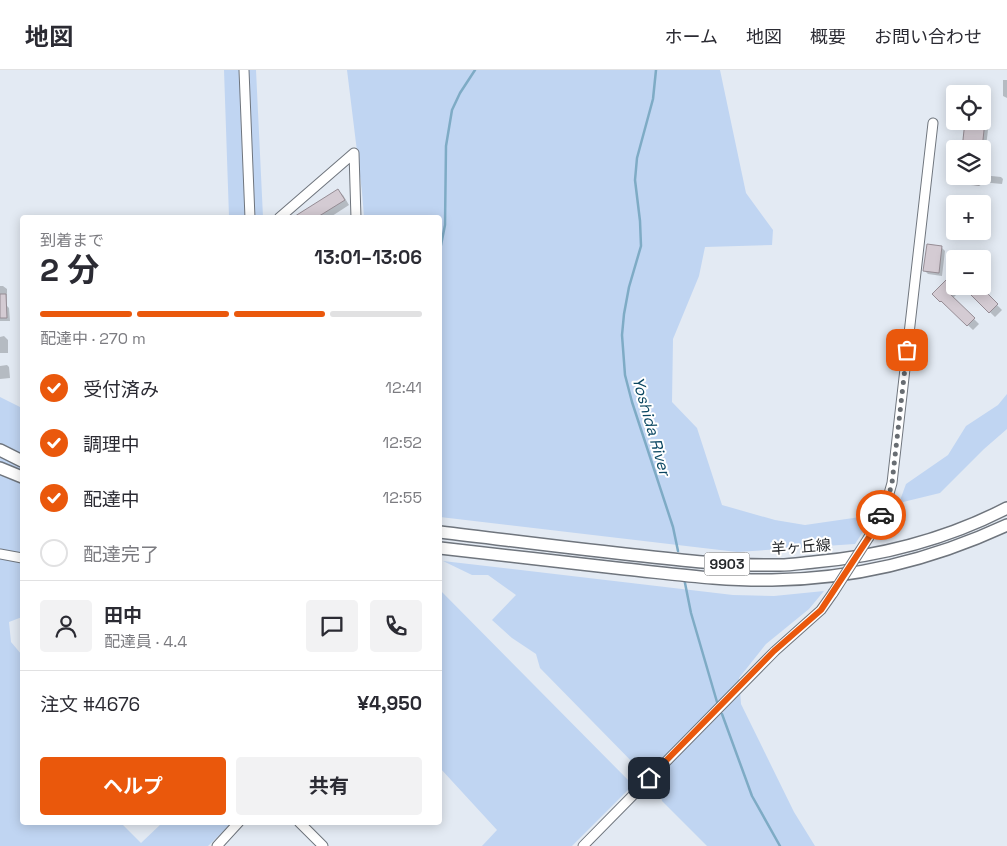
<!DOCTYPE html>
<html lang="ja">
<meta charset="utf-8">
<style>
body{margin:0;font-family:"Space Grotesk","Noto Sans JP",sans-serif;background:#f2f2f3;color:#2b2b33;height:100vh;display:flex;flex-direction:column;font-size:19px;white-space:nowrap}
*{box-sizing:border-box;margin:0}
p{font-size:16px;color:#7c7c81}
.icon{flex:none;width:28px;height:28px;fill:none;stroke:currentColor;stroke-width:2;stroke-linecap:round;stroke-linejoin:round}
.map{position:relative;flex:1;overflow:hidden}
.sheet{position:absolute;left:20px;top:145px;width:422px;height:610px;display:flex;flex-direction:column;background:#fff;border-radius:5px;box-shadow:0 2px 12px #0003}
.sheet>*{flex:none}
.controls{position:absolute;left:946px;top:15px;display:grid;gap:10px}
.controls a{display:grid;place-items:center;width:45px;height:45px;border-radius:5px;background:#fff;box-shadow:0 2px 12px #0003;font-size:25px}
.pin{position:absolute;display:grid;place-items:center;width:42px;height:42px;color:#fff;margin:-21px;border-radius:10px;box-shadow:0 2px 8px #0006}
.courier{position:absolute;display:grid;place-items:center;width:50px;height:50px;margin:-25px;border:4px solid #ea580c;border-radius:50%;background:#fff;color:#222;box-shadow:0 1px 6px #0007}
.summary em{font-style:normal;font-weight:700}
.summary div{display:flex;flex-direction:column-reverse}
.summary{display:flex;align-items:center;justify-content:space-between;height:85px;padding:0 20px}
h1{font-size:32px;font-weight:700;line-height:38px}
.bar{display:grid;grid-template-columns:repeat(4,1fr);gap:8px 5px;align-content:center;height:60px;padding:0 20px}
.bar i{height:6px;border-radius:4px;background:#e1e1e2}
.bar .active{background:#ea580c}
.bar p{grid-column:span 4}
.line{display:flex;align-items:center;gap:12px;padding:0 20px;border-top:1px solid #e1e1e2}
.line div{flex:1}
.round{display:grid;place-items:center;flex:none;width:52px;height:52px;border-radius:5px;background:#f2f2f3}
ol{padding:0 20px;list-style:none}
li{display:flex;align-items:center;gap:15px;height:55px}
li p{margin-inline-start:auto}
li .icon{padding:5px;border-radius:50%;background:#ea580c;color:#fff;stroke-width:4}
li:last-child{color:#7c7c81}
li i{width:28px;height:28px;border:2px solid #e1e1e2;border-radius:50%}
.button{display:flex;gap:10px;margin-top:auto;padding:10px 20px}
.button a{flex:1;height:58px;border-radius:5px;background:#ea580c;color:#fff;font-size:20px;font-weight:700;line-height:58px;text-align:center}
.button a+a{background:#f2f2f3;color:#2b2b33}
header{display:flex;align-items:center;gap:30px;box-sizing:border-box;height:70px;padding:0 25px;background:#fff;border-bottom:1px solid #e1e1e2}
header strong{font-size:24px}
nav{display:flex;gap:28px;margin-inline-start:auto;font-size:18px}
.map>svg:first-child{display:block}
</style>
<header>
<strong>地図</strong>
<nav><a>ホーム</a><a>地図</a><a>概要</a><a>お問い合わせ</a></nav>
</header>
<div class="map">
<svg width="1007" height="776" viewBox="0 0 1007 776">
<rect width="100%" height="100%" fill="#e3eaf3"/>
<path fill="#c0d5f2" d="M224 0H256L263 147H229Z
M347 0H720L746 123 773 160 772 175 705 177 699 206 673 269 672 332 697 358 722 435 775 450 805 455 874 445 855 474 737 482 440 447V148L364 147 362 122Z
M1007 324V359L984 379 940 423 899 433 906 414 948 385 966 356 998 335Z
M0 327 22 338V547L9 552 11 572 22 585V752L121 753 141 773 162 753H232L208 776H0Z
M443 491 733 525 774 526 824 521 809 539 766 574 739 608 741 634 794 742 815 776H707L662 731 657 709 659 703H643L540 598 536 584 512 568 492 550 516 525 488 505H472Z
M440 520 633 715 572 776H482L497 760 440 698Z"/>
<path fill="#0003" d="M1003 10H1007V28L1003 26Z
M977 19 983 20V26L982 24H977Z
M982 48H985L989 52 985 84H982V79H963L982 51Z
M982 105 1001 107 1003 109 1002 114 981 112 980 116 961 114 960 113V106Z
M338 121 343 125 349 135 329 148H295Z
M941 177 945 181 942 206 928 204 925 201Z
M955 203V216H978L1002 240 995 247 964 217 953 228 979 254 973 260 947 235 946 236 934 224Z
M0 216H3L7 219V236L9 238 10 251H0Z
M4 266 8 270V283H0V267Z
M7 295 9 297 10 308 0 309V296Z"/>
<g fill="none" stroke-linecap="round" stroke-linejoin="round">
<path stroke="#7eabc5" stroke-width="2.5" d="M656 0 653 29 637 88 635 110 640 151 641 176 629 217 624 244 622 265 625 305 632 332 673 457 678 481
M440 180 445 155 446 76 452 40 460 23 475 0
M684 508 691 543 717 632
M722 644 752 726 780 776"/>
</g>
<path fill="#d4cbd3" stroke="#968d95" d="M965 51H985L982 79H962Z
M959 106H980L979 115 958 113Z
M338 119 345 130 316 148H292Z
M927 174 942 176 939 203 923 201Z
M955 201V217L949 223 975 248 967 256 941 231 940 232 932 224Z
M962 216H980L998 234 989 243Z
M0 224H6L7 248H0Z"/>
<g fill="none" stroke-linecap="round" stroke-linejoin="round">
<defs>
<path id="minor" d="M244 0 250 148
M279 148 354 83 356 148
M869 467 884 441 892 413 933 53
M0 484 22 488
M299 752 323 776
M217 776 239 752
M583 776 775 581 821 540 833 523"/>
<path id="major" d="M0 380 22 391
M0 398 22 407
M440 462C508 470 576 479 644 486 689 491 734 496 780 495 791 495 803 493 814 492 881 486 947 469 1007 438
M440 478C502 485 563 492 625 499 674 504 723 511 772 510 853 509 934 489 1007 455"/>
</defs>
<use href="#minor" stroke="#6f757d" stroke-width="11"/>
<use href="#major" stroke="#6f757d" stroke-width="14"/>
<use href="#minor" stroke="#fff" stroke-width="9"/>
<use href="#major" stroke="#fff" stroke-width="11"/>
<defs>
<path id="minor-bridge" d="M833 523 869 467"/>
</defs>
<use href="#minor-bridge" stroke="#6f757d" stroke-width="11" stroke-linecap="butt"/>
<use href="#minor-bridge" stroke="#fff" stroke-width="9"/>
</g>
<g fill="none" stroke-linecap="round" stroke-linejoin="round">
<path stroke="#686d72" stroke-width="5" stroke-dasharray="0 9" d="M881 445 888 428 892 413 907 280"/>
<path stroke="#ea580c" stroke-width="6" d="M649 708 774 581 821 540 875 458 881 445"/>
</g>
<g text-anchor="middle" stroke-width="4" stroke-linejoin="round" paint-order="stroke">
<rect fill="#fff" stroke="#67696b" stroke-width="1" x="704.5" y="482.5" width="45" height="23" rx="4"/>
<g font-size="14" font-weight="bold" fill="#26292c">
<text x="727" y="499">9903</text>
</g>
<g font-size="15" fill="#26292c" stroke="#fff">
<text transform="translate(801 477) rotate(-4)" y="5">羊ヶ丘線</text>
</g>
<g font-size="16" font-style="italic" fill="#0a4661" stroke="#fff">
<text transform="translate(652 356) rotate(74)" y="6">Yoshida River</text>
</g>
</g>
</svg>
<div class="controls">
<a><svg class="icon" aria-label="locate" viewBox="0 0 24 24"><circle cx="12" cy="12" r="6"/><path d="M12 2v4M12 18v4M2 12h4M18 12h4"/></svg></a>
<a><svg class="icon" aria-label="layers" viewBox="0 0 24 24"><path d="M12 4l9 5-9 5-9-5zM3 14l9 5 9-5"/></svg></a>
<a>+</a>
<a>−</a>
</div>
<div class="pin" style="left:907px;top:280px;background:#ea580c"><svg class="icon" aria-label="bag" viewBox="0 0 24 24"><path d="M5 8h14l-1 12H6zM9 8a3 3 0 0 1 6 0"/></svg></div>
<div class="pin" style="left:649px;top:708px;background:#1f2937"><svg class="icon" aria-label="home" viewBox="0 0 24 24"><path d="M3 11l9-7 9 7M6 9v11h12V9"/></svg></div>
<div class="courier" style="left:881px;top:445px"><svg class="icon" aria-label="car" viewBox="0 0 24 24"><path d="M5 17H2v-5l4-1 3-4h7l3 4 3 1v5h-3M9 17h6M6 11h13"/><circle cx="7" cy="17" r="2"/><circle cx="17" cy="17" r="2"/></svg></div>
<section class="sheet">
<div class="summary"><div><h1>2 分</h1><p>到着まで</p></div><em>13:01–13:06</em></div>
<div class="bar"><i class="active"></i><i class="active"></i><i class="active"></i><i></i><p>配達中 · 270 m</p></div>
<ol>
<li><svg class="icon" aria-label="check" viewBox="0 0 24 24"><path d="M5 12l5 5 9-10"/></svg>受付済み<p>12:41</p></li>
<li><svg class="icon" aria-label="check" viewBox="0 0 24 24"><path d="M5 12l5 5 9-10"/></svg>調理中<p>12:52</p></li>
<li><svg class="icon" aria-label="check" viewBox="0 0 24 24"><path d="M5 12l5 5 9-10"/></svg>配達中<p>12:55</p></li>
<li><i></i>配達完了</li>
</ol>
<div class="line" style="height:90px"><a class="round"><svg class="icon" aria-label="person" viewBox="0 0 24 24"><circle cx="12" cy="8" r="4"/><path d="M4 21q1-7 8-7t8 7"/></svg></a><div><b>田中</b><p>配達員 · 4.4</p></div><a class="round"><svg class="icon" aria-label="chat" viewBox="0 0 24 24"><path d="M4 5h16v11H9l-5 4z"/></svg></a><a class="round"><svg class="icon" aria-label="phone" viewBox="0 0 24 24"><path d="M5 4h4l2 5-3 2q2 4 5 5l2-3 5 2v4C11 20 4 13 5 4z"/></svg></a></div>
<div class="line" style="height:65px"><div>注文 #4676</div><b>¥4,950</b></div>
<div class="button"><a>ヘルプ</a><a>共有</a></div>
</section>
</div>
